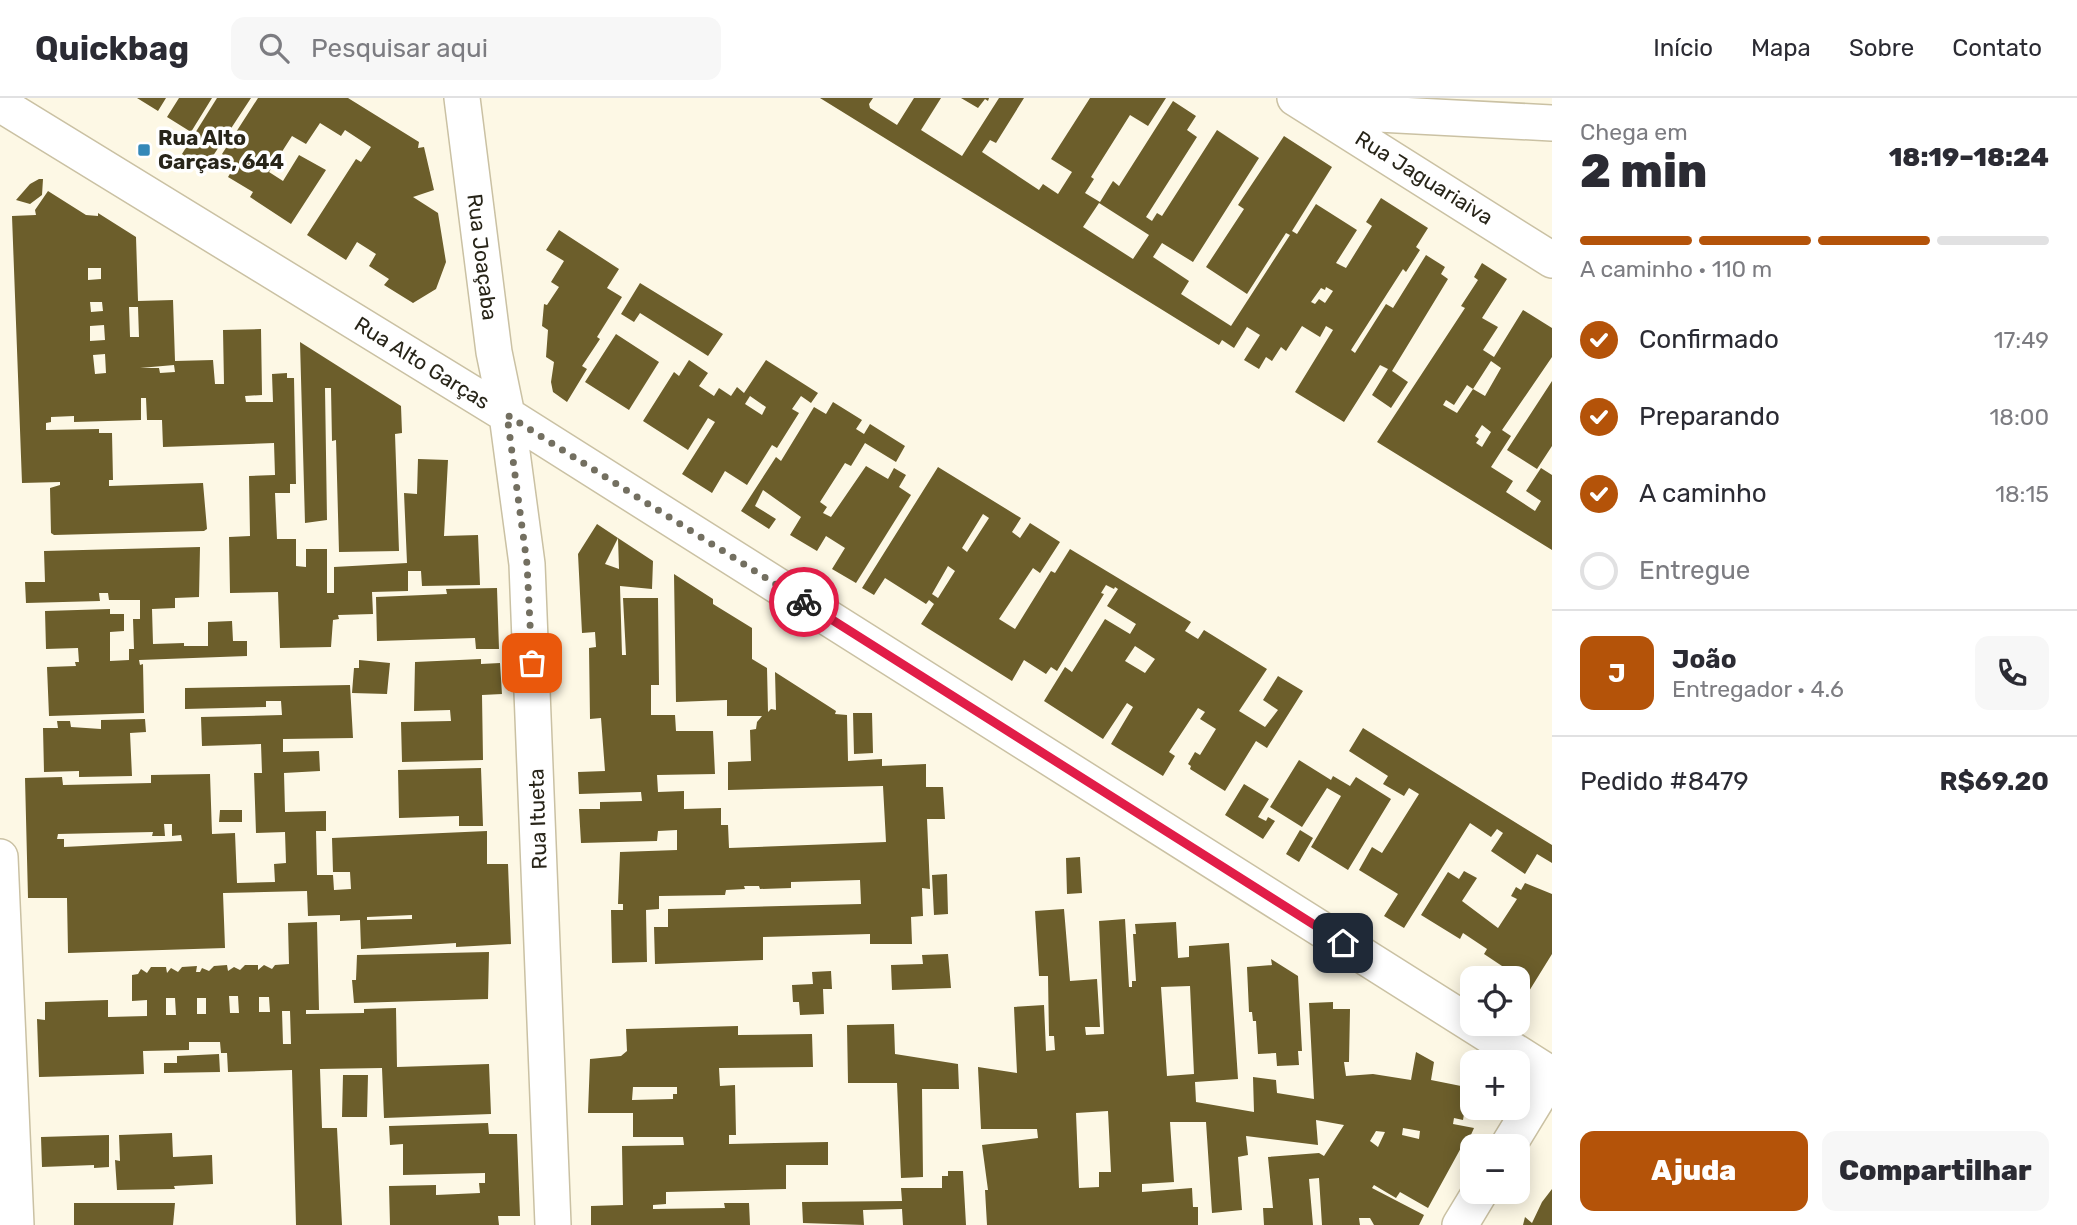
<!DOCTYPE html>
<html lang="pt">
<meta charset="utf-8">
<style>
body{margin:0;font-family:Rubik,sans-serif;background:#f7f7f7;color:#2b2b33;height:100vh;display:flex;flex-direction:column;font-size:26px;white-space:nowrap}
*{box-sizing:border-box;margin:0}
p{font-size:23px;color:#7c7c81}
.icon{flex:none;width:38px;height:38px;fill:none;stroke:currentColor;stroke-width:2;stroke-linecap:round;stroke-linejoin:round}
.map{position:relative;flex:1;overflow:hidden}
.drawer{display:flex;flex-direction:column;background:#fff;width:525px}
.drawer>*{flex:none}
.tools{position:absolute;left:1460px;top:868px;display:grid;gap:14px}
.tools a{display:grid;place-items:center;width:70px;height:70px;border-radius:14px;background:#fff;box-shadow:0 4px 18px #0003;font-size:35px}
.pin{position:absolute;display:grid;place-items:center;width:60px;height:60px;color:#fff;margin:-30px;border-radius:14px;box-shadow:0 4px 10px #0006}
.courier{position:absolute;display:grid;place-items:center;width:70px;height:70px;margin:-35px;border:5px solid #e11d48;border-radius:50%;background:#fff;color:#222;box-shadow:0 2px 9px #0007}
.head em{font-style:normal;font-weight:800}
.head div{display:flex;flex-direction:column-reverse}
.head{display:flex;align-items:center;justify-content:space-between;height:119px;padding:0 28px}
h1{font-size:46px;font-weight:800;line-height:52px}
.bar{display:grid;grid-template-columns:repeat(4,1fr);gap:10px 7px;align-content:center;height:84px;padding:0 28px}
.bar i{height:9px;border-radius:5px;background:#e1e1e2}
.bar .selected{background:#b45309}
.bar p{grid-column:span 4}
.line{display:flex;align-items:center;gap:18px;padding:0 28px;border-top:2px solid #e1e1e2}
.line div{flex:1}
.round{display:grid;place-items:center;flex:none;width:74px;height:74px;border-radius:14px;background:#f7f7f7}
ol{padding:0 28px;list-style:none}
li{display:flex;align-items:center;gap:21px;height:77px}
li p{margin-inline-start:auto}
li .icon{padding:7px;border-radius:50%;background:#b45309;color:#fff;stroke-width:4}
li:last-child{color:#7c7c81}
li i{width:38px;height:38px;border:4px solid #e1e1e2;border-radius:50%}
.button{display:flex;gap:14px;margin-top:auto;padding:14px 28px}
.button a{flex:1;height:80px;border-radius:14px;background:#b45309;color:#fff;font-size:28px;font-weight:800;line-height:80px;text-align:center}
.button a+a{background:#f7f7f7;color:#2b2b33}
header{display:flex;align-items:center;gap:42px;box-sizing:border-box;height:98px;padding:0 35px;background:#fff;border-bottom:2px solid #e1e1e2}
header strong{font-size:33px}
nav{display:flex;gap:38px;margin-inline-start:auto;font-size:24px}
.search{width:490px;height:63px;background:#f7f7f7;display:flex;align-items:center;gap:18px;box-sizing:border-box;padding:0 24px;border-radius:14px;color:#7c7c81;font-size:26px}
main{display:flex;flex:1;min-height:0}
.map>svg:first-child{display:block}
</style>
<header>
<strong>Quickbag</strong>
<div class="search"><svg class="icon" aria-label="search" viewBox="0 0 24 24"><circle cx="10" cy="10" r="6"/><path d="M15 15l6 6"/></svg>Pesquisar aqui</div>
<nav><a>Início</a><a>Mapa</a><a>Sobre</a><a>Contato</a></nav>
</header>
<main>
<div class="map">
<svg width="1552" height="1127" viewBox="0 0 1552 1127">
<rect width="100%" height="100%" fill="#fdf8e5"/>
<path fill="#6c5e2b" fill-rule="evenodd" d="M137 0H166L158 13Z
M179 0H212L191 34 167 19Z
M217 0H251L205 70 182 56Z
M258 0H348L419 44 418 50 424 49 434 92 413 99 438 115 446 164 436 191 413 205 384 187 389 181 369 168 376 156 357 144 346 162 307 137 356 61 361 64 371 49 345 32 341 38 320 25 306 46 292 38 269 74 283 83 299 57 326 72 291 126 250 99 253 94 228 79 236 66 222 56Z
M820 0H873L869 6 870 10 897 27 914 0H941L921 32 962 58 999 0H1024L996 45 990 42 982 54 1039 92 1043 86 1058 96 1072 74 1051 61 1090 0H1166L1148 28 1130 17 1091 79 1094 81 1085 95 1100 104 1113 83 1119 88 1173 3 1196 18 1187 32 1197 39 1146 119 1152 123 1157 115 1162 118 1217 32 1259 60 1193 164 1162 145 1153 159 1189 183 1181 196 1231 228 1290 137 1286 135 1247 196 1206 169 1244 111 1238 107 1284 38 1332 69 1292 133 1297 136 1316 106 1357 132 1336 165 1346 170 1372 128 1366 124 1381 100 1428 130 1416 149 1420 152 1406 174 1403 171 1351 252 1355 255 1386 206 1393 210 1426 157 1445 169 1441 176 1448 181 1392 273 1408 284 1391 310 1372 297 1388 271 1380 267 1344 324 1295 294 1333 232 1326 228 1320 239 1302 228 1286 253 1281 249 1272 263 1266 259 1259 271 1244 262 1260 237 1247 229 1234 250 1222 242 1219 247ZM1099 105 1149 137 1133 161 1083 129ZM1326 189 1333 193 1325 205 1319 201 1315 206 1311 204 1321 190 1325 192Z
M961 0H989L988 3 985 1 978 10Z
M39 81H43L42 97 30 106 16 102 30 86Z
M48 93 86 117 98 118V115L136 139 138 203 173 202 175 263 213 262 215 286H224L223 232 261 231 262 297 245 298 246 304H273L272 276 287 275V280H294L296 386H290V395H275L277 441H296V468L306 469V451H327V495H334V469L407 465 404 395 417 396 418 361 448 362 444 438 478 437 480 487 422 488 421 473H408V493L372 494 373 516 338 517 339 521 333 522 331 549 280 550 278 494 230 495 229 439 250 438 249 378 275 377 274 345 163 349 162 322H147L146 300H141V322L74 324V318L51 319V324L46 325V332L99 331V335H112L113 382H109V388L203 385 207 431 204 433 54 437 51 435 50 390 60 387V384L22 385 12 118 36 117 35 112ZM88 170H101V181L88 182ZM90 204H102L103 213 91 214ZM129 209H138L139 239H130ZM104 227 105 242 90 243V228ZM105 256 106 275 95 276 93 257ZM174 267 175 274 160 275 159 270H140Z
M559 132 619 171 607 190 622 199 597 239 600 241 582 268 587 271 567 304 553 294 551 284 554 264 546 259 548 232 542 228 544 206 547 207 559 189 551 184 564 163 546 152Z
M1482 165 1507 181 1482 220 1498 229 1483 252 1494 259 1523 212 1552 230V259L1502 332 1511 338 1491 369 1513 383 1506 394 1535 413 1541 403 1526 393 1541 370 1552 377V452L1377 344 1465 210 1461 208 1478 182 1474 179ZM1491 263 1501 270 1485 298 1473 291 1457 315 1443 307 1446 302 1454 307 1467 287 1473 291ZM1482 327 1491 334 1482 349 1476 345 1479 341 1475 338Z
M640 185 723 236 708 258 640 215 634 224 621 216Z
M616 236 659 264 629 312 585 284Z
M300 244 401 308 402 335 395 336 399 453 339 454 336 342 332 343 331 290H325L327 422 305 425Z
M689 262 708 275 699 288 714 298 719 290 731 298 737 289 744 295 766 262 818 295 811 305 801 298 792 311 799 315 777 350 772 347 747 387 725 373 712 395 682 376 715 324 708 320 688 352 643 323 674 274 679 278ZM750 298 766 309 762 317 745 306Z
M1552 283V348L1537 371 1507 352Z
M833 304 862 322 856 331 864 336 870 326 905 348 896 364 865 345 851 368 845 365 820 404 827 409 823 415 831 419 866 368 888 381 894 370 906 377 899 389 911 397 856 485 832 471 845 450 826 438 817 453 790 437 801 419 763 392 755 408 776 421 769 431 741 413 776 359 781 363 814 309 826 316Z
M938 369 1021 420 1012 434 1020 440 1030 425 1060 444 1040 475 1033 470 999 521 1015 531 1051 473 1055 475 1070 451 1191 524 1185 533 1198 541 1204 532 1267 571 1239 613 1265 629 1278 612 1263 602 1278 578 1303 593 1267 650 1256 643 1225 693 1190 671 1191 668 1188 666 1195 654 1200 657 1216 631 1200 621 1205 614 1198 610 1169 654 1175 658 1163 678 1111 646 1133 609 1127 605 1103 641 1044 603 1065 569 1072 574 1105 521 1130 536 1136 526 1107 508 1118 491 1115 489 1114 491 1106 487 1101 495 1104 496 1057 573 1051 569 1046 576 1024 562 1012 583 921 526 934 506 929 502 926 506 885 480 874 497 862 490ZM983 416 989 420 967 454 962 450ZM948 468 955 473 938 500 932 496ZM1135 548 1155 561 1145 575 1125 563Z
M597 426 618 440 605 466 619 471 618 440 653 463 652 491 620 488 622 557H626L623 500H658L659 587H651V617H675L676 633H713L715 676 657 677 658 694 684 693V711L721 710V727H728L729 750 886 744 883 688 728 692V664L751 663 750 632 756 631 757 624 762 618H727V602L676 604 674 476 713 501V506L752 530V561L767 570 768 614 771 611 776 612 775 574 836 613 835 616 847 617 848 663 882 661V668L926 666V689H943L945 721H927L930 791 922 790 923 818 911 819 912 846H870V836L763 839V862L655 866 654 829H668V811L861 806 860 782 791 784V790L760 791 759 788H744L745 791 726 792 725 797 659 798V811L646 812 647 864 612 865 611 812H623V806H618L620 754 677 752V732L658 733 657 743 581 745 579 711H600V704L642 703 641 694 579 696 578 674 605 673 601 620 590 621 589 550 596 549 595 534 582 535 578 456Z
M200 449 199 499 175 500V510L152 511 153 546 184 545V548H208V524L232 523 233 543H247V558L139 562 140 567 143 566 144 615 49 618 47 569 76 568 75 564H79L78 550 46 551 45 513 110 511V516H124V533L110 534V563L129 562V551H134L133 521H140V502H109L108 495H99L100 503 26 505 25 484H45L44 453Z
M497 490 499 551H476L475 540 377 543 376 499 447 496 446 491Z
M481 561V566L500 565 502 596 482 597 483 662 402 664 401 624 451 623 450 612 414 613 415 564Z
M359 562 390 565 387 596 352 595 354 570H359Z
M350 587 353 640 283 641V654L319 653 320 673 284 675 285 714 326 713V733H316L317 777H333L334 792 351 791 350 774H333L332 740 487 733V766H508L511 846 456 849V845L361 851 360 822 340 823V817L308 818 307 793 223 795 225 850 68 855 67 800H28L25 680 62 679 63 687 151 685V677L210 676 212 736 235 735 237 785 275 784 274 766 286 765 285 734 256 735 254 675H262L261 646 202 648 201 619 282 617 281 603H266V609L185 611V590ZM164 726H172V738L181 737 182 743 64 749V741H57L58 736 153 734 152 738H165ZM412 817V821L367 822V819Z
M853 615H872L873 655 854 656Z
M145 621 146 634 130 635 132 678 79 679V673L44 674 43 630H58L57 623H70L71 629 101 631V622Z
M1363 630 1552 747V765L1537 756 1525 776 1491 753 1503 735 1497 731 1491 739 1470 725 1404 830 1384 818 1398 796 1359 772 1372 749 1382 755 1419 696 1409 690 1404 698 1383 686 1388 678 1349 653Z
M1299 662 1331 682 1333 678 1350 688 1356 679 1391 701 1348 772 1311 749 1341 698 1327 690 1302 729 1270 709Z
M481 670 483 728H459V718L399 720 398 672Z
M1244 686 1269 701 1258 719 1266 723 1268 719 1275 723 1263 741 1225 717Z
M220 712H242V724H219Z
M1300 732 1313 740 1299 764 1286 756Z
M1080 759 1082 795 1067 796 1066 760Z
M1464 773 1477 780 1462 803 1498 830 1517 801 1511 798 1516 789 1521 792 1525 785 1552 796V856L1521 906 1517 903V880H1502L1508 872 1484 856 1487 851 1463 835 1460 841 1421 817 1448 774 1459 781Z
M947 776 948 816 934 817 932 777Z
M1064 811 1070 883 1097 881 1100 929H1085L1086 937 1104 936 1099 823 1125 821 1129 889H1132V883H1136L1133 836H1136L1135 826 1176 824 1178 860 1189 859V848L1229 845 1238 981 1195 984 1196 1004 1254 1014 1253 979 1276 982 1277 995 1314 1001 1309 905 1333 904V911H1350L1349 964H1344L1346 978 1373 976 1411 982 1416 954 1434 964 1431 982 1461 988 1460 997 1467 998 1463 1022 1454 1020 1453 1026 1474 1030 1466 1048H1462L1428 1110 1400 1094 1396 1100 1374 1087 1372 1090 1424 1117 1419 1127H1374L1370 1120H1359L1360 1127H1322L1319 1080 1309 1081 1313 1127H1264L1263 1110H1273L1268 1059 1319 1055 1324 1058 1344 1027 1316 1022 1318 1047 1246 1038 1248 1057 1238 1059 1242 1112 1212 1115 1206 1024H1170L1174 1084 1142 1086V1094L1192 1090 1193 1109H1198V1127H987L985 1092H988L982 1047 1038 1040 1037 1031H981L978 969 1017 975 1014 909 1044 907 1046 953 1055 952 1054 938H1049L1048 878H1039L1035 813ZM1190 888 1194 976 1167 978 1161 889ZM1108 1013 1111 1074H1099V1089L1079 1090 1076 1015ZM1403 1030 1420 1033 1419 1041 1402 1037ZM1376 1033 1385 1034 1378 1049 1370 1043Z
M317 824 319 912H306V916L364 915V911L396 910 397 969 489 966 491 1016 384 1020 382 970 320 971 322 1030H337L342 1127H296L292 972 228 974 227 955H221L220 944H189V952L143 953 144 976 39 979 37 921 45 922V904L108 902V919L147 918V902L132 903V877L138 876 141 871 147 875 151 869H166L167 875 171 870 178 874 182 869 197 868 196 874H200L202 870 209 873 214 868 227 867 228 873 234 869 240 872 245 867H258V872L264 867 272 871 275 867 289 866 288 825ZM229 898H238L239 915H230ZM259 899H269L270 914H259ZM166 900H175L176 917H166ZM197 900H206V916H197ZM282 913H290L291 946H283Z
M489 854 488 901 354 905 352 882H356L357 857Z
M948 856 951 890 892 892 891 867 923 866 922 857Z
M1271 861 1298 878 1302 953H1298L1299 967 1277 968 1276 955 1258 956 1256 923H1253L1252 914H1249L1247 869 1272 867Z
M831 873 832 891H823L824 916 800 917 799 904H793L792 887 813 886 812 874Z
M894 926 895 956 958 966 959 991H922L923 1079 901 1080 897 985H848L847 927Z
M738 928V937L812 936 813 969 719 970 720 988 735 987 736 1037H729V1046L828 1044V1067H786V1091L666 1094V1106L653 1107V1111L725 1110 724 1105H749L750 1127H591V1108L623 1107 622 1048 684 1047 683 1039H633V1015H588L590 961 621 958 627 953 626 931ZM633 989H677V996H673V1001L632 1002Z
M219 956 220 974 164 975V965H177V958Z
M343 977H368L367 1019H342Z
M488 1025 489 1036H517L520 1118H498L499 1127H390L389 1088 436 1087V1097L480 1095 479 1085H485V1075L403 1077V1046L390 1047 389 1028Z
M172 1035 173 1059 212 1057 213 1086 174 1088 175 1091 117 1092 115 1062 120 1063 119 1037Z
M109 1037V1069L94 1070V1067L42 1069 41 1039Z
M948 1073H963L966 1127H903L902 1111 863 1112 864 1127 803 1125 802 1104 902 1103 901 1090H942V1078H948Z
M1552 1091V1127H1523L1525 1119 1532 1125 1542 1104Z
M74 1105H175L173 1127H74Z"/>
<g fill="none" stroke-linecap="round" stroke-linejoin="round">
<defs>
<path id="street" d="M462 0 494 254 507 317 527 466 553 1127
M1295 0 1552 162
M0 6 507 317 1552 977
M1321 13 1552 25
M0 759 16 1127
M1508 1048 1552 976
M1460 1127 1480 1094"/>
</defs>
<use href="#street" stroke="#cac1a3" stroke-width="38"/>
<use href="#street" stroke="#fff" stroke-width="35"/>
</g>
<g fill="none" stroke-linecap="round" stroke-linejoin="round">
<path stroke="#736f60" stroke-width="7" stroke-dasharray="0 12.6" d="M532 565 527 466 507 317 804 504"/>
<path stroke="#e11d48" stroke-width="9" d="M804 504 1343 845"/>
</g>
<rect fill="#3488b8" stroke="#fff" stroke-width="2.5" x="137" y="45" width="14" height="14" rx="3.5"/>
<g text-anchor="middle" stroke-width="7" stroke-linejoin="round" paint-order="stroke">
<g font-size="21" font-weight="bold" fill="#282519" stroke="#fff" text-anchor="start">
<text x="158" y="47">Rua Alto<tspan x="158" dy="24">Garças, 644</tspan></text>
</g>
<g font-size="21" fill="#282519" stroke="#fff">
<text transform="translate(1424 80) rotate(32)" y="7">Rua Jaguariaiva</text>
<text transform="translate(482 159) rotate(83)" y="7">Rua Joaçaba</text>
<text transform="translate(422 265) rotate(32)" y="7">Rua Alto Garças</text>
<text transform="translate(538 721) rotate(-92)" y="7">Rua Itueta</text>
</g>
</g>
</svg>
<div class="tools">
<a><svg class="icon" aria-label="locate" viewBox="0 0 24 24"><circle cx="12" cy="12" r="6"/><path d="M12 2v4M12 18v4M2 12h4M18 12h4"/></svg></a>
<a>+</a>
<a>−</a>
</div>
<div class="pin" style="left:532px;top:565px;background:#ea580c"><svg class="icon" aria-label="bag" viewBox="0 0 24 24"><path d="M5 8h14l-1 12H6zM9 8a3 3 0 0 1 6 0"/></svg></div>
<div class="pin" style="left:1343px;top:845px;background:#1f2937"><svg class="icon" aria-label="home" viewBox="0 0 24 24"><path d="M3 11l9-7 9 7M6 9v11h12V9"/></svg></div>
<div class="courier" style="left:804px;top:504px"><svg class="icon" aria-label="bike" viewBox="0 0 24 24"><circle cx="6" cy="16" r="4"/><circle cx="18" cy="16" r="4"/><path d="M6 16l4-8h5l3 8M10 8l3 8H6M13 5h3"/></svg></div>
</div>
<section class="drawer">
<div class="head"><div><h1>2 min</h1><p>Chega em</p></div><em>18:19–18:24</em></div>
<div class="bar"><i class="selected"></i><i class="selected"></i><i class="selected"></i><i></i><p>A caminho · 110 m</p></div>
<ol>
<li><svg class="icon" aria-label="check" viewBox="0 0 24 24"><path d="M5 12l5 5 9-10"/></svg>Confirmado<p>17:49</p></li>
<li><svg class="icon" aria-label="check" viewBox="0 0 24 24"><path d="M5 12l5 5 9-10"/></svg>Preparando<p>18:00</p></li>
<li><svg class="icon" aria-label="check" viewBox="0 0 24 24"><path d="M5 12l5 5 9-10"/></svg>A caminho<p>18:15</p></li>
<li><i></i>Entregue</li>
</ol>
<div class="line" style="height:126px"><b class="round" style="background:#b45309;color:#fff">J</b><div><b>João</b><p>Entregador · 4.6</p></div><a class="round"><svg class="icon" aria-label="phone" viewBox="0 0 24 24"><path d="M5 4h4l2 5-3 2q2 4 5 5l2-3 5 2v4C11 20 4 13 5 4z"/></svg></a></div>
<div class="line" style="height:91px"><div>Pedido #8479</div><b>R$69.20</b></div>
<div class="button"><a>Ajuda</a><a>Compartilhar</a></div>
</section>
</main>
